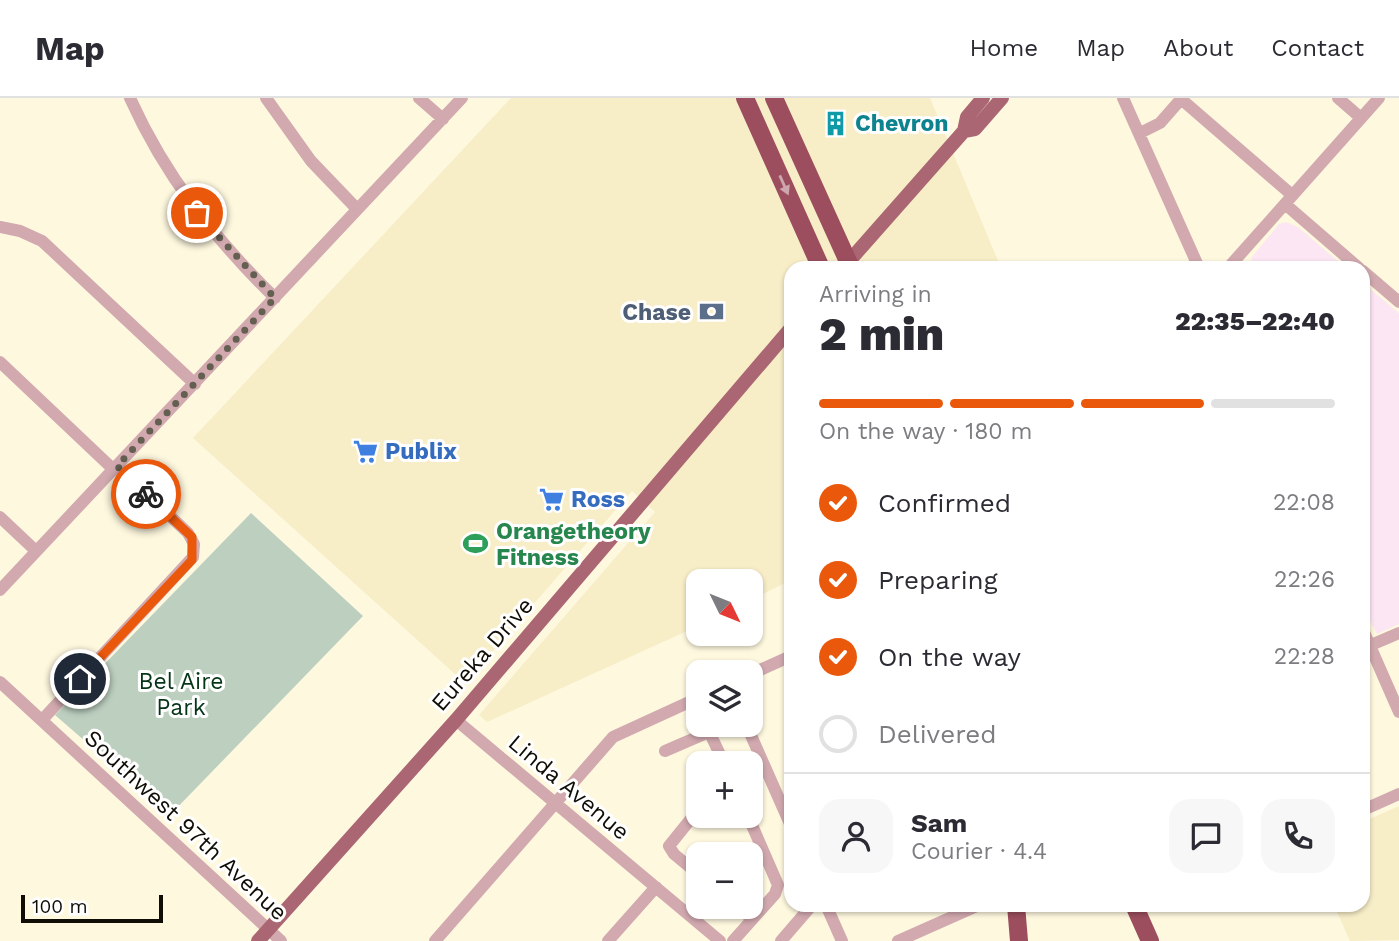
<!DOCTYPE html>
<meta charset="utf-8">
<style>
body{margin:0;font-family:"Work Sans",sans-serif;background:#f7f7f7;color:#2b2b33;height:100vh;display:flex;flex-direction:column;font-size:26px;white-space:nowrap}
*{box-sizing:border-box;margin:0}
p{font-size:23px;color:#7c7c81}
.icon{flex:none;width:38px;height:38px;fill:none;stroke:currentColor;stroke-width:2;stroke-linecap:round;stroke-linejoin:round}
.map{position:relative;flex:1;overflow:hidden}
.details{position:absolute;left:784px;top:163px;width:586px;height:651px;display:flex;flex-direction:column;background:#fff;border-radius:21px;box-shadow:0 2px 5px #0004}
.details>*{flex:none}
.needle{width:46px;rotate:133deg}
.controls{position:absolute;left:686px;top:471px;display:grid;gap:14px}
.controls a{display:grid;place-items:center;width:77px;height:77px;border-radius:14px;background:#fff;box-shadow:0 2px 5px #0004;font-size:35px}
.scale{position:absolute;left:21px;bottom:18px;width:142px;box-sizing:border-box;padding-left:7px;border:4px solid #0f0d04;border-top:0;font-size:19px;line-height:24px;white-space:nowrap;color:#0f0d04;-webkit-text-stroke:5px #fff;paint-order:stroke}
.pin{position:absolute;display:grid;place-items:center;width:60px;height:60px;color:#fff;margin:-30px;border:4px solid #fff;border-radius:50%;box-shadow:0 2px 7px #0007}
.courier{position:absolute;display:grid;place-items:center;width:70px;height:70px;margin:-35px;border:5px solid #ea580c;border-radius:50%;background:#fff;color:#222;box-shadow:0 2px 9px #0007}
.overview em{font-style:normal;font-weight:800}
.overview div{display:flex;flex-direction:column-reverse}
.overview{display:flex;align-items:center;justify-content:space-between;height:119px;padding:0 35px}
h1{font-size:46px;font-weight:800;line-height:52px}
.bar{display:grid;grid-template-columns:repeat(4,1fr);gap:10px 7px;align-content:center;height:84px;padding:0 35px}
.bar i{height:9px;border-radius:5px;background:#e1e1e2}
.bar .current{background:#ea580c}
.bar p{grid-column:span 4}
.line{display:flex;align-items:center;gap:18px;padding:0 35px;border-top:2px solid #e1e1e2}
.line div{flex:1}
.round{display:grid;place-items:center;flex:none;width:74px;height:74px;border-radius:21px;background:#f7f7f7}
ol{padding:0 35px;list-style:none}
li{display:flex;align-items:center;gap:21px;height:77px}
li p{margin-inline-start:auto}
li .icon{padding:7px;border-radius:50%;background:#ea580c;color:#fff;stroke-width:4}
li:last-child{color:#7c7c81}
li i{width:38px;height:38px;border:4px solid #e1e1e2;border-radius:50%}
header{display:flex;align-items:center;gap:42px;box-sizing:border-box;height:98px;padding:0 35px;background:#fff;border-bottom:2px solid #e1e1e2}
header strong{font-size:33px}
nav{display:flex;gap:38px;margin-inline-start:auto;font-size:24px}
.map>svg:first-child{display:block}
</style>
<header>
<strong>Map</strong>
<nav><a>Home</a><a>Map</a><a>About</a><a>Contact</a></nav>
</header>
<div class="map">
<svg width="1399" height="843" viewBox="0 0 1399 843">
<rect width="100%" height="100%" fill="#fef8df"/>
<path fill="#f7edc7" d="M511 0H930L1001 170H791V482L751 502V483H698V528L487 624 479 617 655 414 632 393 465 585 193 340Z
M1399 708V842L1350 843 1334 807H1363V724Z"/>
<path fill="#fde6f3" d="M1286 124 1298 129 1346 170H1255L1251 160 1279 126Z
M1363 185 1399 215V526L1377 536 1363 510Z"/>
<path fill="#bdd0c0" d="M251 415 363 518 170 717 55 617Z"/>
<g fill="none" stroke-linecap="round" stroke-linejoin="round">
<path stroke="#d1a9af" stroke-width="12" d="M130 0C165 78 215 141 275 200
M266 0 311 63 357 111
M419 0 443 21
M1123 0 1199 170
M1338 0 1361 20
M1181 1 1292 97
M1140 35 1160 25 1182 0
M1285 106 1359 170
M0 129 20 133 42 143 195 286
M1228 170 1379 0
M1363 173 1399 204
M0 264 113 371
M0 419 36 453
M0 492 462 0
M1363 532 1399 614
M1371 547 1399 535
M751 576 791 558
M0 584 281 843
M42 622 193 459 194 446 188 435 117 368
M456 622 720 843
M746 626 791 728
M706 627 724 665
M665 653 709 634
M698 712 669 748 674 756 698 776
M1363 712 1399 696
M826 807 842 843
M737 808 752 821
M435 843 613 639 698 600
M608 843 656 789
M733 843 775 796 778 787 748 718
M781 843 812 807
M898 843 979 807"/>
<path stroke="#ab6673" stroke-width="14" d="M983 0 967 19 964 33 975 31 1002 0
M843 170 964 33
M258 843 456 622 791 230"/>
<path stroke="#9c4e5e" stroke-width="18" d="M745 0 821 170
M774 0 851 170
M1016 807 1019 843
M1134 807 1150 843"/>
</g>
<defs><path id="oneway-solid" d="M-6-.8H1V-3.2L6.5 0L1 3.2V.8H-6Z" transform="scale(1.75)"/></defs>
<use fill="#cea6ae" href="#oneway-solid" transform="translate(784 87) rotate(66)"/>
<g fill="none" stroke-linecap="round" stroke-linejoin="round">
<path stroke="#635f51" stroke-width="7" stroke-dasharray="0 12.6" d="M146 396 117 368 275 200 197 115"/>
<path stroke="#ea580c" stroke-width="9" d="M80 581 192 462V439L146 396"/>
</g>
<defs>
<symbol id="building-bare" viewBox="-9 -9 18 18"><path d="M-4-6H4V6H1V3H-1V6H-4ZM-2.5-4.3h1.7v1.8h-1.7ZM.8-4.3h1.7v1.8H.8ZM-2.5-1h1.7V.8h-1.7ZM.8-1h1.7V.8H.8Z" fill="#0f9aa8" stroke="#fff" stroke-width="2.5" paint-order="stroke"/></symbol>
<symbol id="bank-bare" viewBox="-9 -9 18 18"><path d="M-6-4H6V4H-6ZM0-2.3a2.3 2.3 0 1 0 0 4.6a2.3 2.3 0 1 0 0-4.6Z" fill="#5c6f8a" stroke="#fff" stroke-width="2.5" paint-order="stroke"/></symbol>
<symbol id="supermarket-bare" viewBox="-9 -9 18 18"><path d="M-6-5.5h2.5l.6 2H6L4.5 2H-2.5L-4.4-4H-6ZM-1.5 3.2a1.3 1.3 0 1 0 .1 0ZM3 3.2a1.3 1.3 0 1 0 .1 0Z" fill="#3f7fe0" stroke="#fff" stroke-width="2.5" paint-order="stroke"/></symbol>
<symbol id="stadium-bare" viewBox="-9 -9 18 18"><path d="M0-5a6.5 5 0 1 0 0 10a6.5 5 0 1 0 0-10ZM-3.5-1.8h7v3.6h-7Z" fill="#2e9e5b" stroke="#fff" stroke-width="2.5" paint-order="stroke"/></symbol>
</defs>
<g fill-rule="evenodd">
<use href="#building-bare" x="818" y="8" width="35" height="35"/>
<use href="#bank-bare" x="694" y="196" width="35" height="35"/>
<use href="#supermarket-bare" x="348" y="336" width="35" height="35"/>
<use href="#supermarket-bare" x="534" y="384" width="35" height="35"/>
<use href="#stadium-bare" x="458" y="428" width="35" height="35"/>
</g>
<g text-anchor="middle" stroke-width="6" stroke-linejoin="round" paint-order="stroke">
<g font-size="23" font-weight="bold" fill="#0d838f" stroke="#fff" text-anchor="start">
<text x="855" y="33">Chevron</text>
</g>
<g font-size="23" font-weight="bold" fill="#4e5e75" stroke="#fff" text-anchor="end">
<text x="691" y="222">Chase</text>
</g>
<g font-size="23" font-weight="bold" fill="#366cbe" stroke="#fff" text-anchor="start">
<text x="385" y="361">Publix</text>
<text x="571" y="409">Ross</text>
</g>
<g font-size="23" font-weight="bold" fill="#27864d" stroke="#fff" text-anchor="start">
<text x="496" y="441">Orangetheory<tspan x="496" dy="26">Fitness</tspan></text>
</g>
<g font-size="23" fill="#0f0d04" stroke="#fff">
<text transform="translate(482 556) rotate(-49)" y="8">Eureka Drive</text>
<text transform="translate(569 689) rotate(40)" y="8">Linda Avenue</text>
<text transform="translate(186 727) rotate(43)" y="8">Southwest 97th Avenue</text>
</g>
<g font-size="23" fill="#043516" stroke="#fff">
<text x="181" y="591">Bel Aire<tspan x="181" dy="26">Park</tspan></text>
</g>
</g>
</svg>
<div class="controls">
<a><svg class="needle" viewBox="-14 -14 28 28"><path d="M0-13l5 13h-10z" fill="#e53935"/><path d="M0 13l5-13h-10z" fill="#7c7c81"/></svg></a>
<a><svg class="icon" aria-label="layers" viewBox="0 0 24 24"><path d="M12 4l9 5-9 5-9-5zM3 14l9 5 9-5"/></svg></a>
<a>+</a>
<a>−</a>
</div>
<div class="scale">100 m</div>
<div class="pin" style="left:197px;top:115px;background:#ea580c"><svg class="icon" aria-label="bag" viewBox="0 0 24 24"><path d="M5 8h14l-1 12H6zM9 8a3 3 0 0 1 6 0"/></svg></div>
<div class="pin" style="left:80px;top:581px;background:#1f2937"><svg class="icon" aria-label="home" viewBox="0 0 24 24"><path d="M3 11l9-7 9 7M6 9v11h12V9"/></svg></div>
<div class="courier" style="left:146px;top:396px"><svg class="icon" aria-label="bike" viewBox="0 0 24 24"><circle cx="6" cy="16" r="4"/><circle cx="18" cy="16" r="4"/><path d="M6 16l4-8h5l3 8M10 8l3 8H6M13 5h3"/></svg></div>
<section class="details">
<div class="overview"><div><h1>2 min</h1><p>Arriving in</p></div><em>22:35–22:40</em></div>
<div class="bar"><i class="current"></i><i class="current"></i><i class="current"></i><i></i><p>On the way · 180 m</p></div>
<ol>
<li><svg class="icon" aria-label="check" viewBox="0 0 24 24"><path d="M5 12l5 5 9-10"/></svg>Confirmed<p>22:08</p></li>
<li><svg class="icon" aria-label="check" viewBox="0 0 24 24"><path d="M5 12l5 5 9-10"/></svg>Preparing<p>22:26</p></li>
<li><svg class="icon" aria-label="check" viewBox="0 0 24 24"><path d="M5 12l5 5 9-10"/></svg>On the way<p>22:28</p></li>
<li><i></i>Delivered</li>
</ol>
<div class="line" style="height:126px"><a class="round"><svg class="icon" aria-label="person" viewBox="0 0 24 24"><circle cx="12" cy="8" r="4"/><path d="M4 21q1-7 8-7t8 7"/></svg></a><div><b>Sam</b><p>Courier · 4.4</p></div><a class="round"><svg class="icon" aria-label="chat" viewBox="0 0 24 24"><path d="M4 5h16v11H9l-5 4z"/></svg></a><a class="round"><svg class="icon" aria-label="phone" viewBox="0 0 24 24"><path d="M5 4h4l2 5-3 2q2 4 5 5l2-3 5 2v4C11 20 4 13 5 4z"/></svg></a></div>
</section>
</div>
